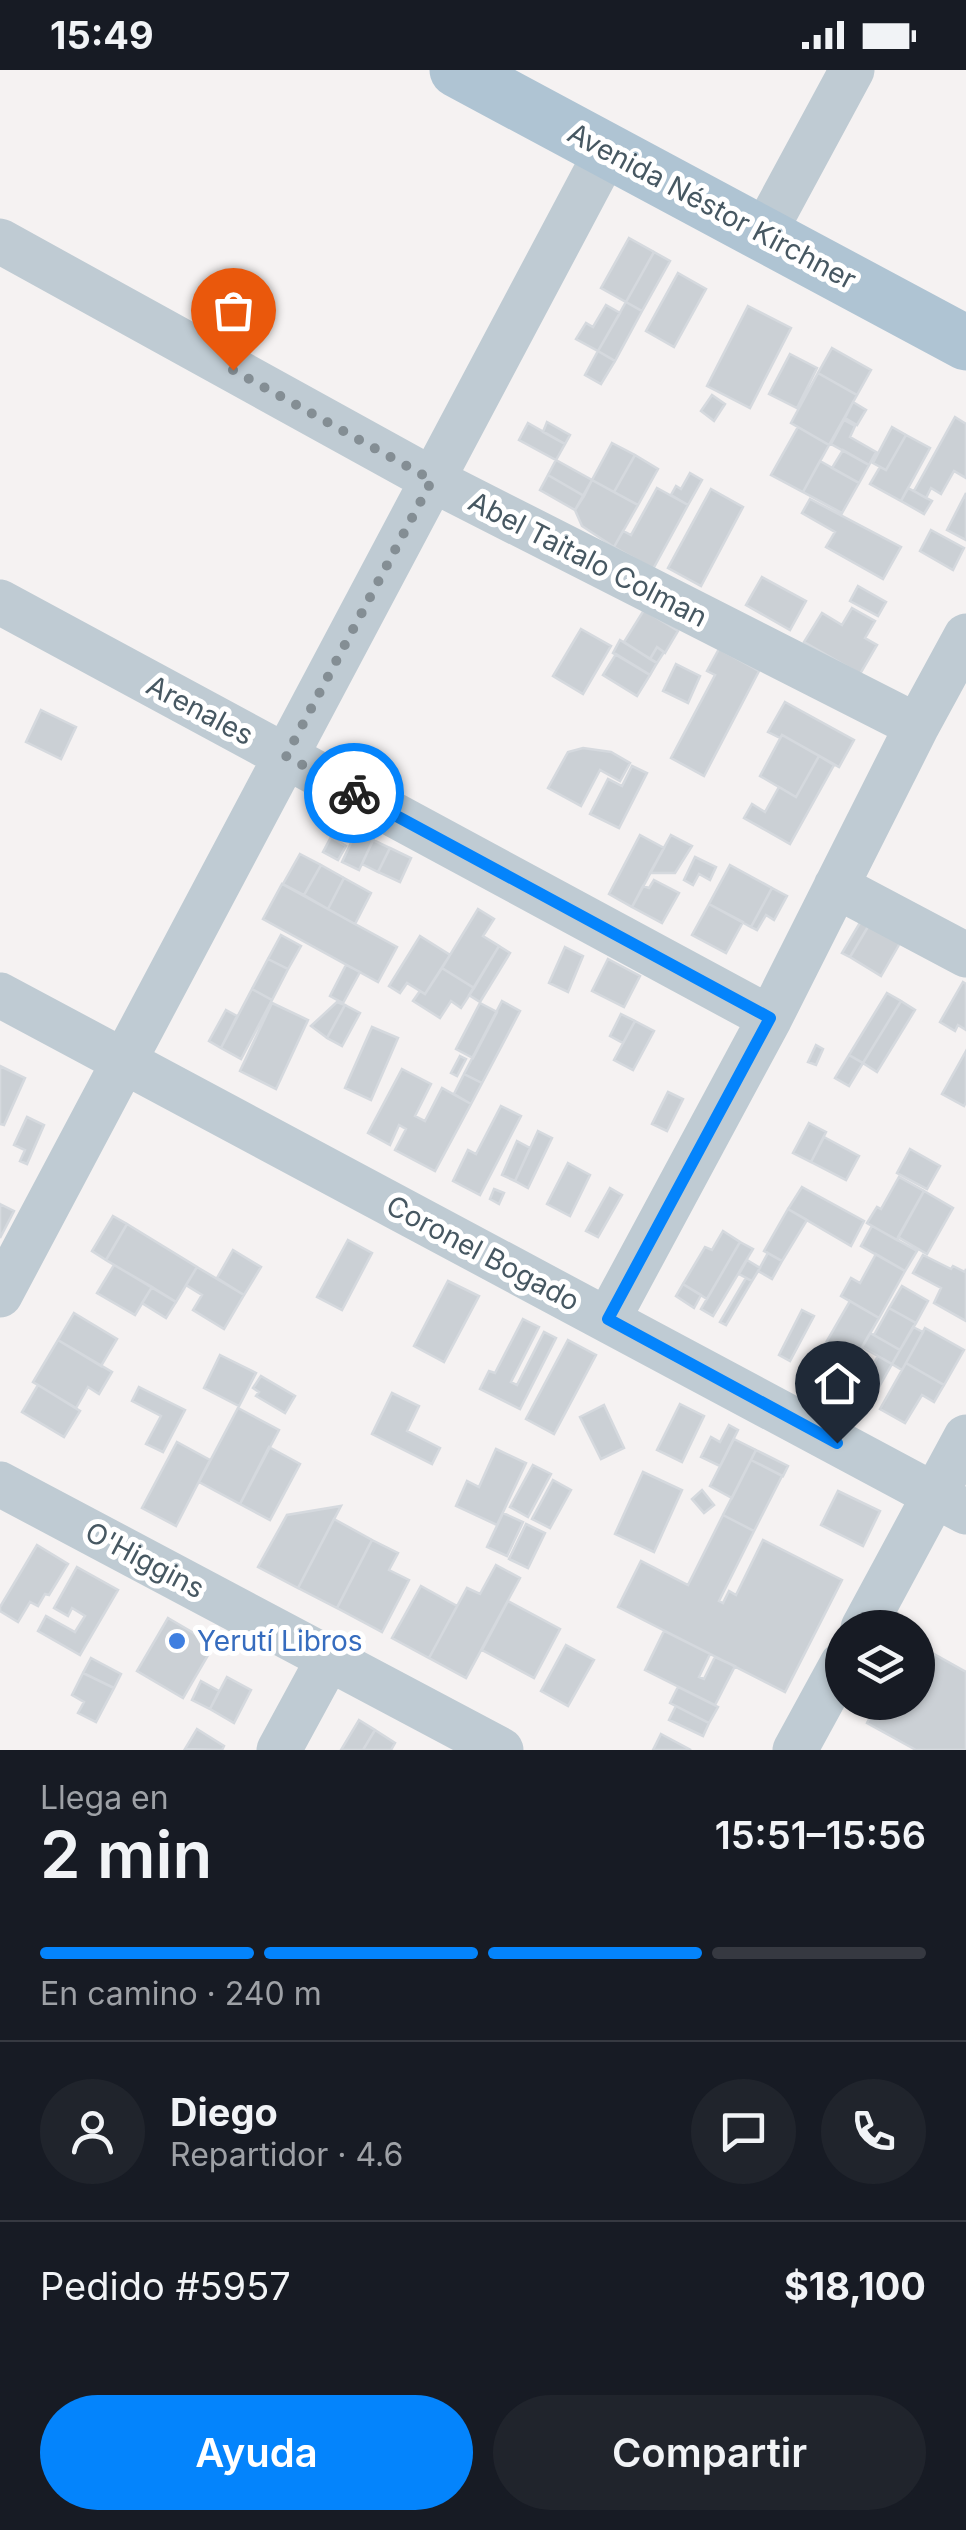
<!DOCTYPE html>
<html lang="es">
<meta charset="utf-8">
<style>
body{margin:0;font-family:Inter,sans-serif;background:#20242c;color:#f1f3f6;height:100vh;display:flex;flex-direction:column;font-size:38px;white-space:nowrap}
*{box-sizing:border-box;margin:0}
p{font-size:32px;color:#9ea1a6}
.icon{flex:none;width:55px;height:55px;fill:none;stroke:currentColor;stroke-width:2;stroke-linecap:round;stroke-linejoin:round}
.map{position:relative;height:1680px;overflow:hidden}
.panel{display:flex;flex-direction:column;background:#171b24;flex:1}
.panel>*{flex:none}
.buttons{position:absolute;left:825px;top:1540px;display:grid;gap:20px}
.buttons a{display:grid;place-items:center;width:110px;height:110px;border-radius:50%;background:#171b24;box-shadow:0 2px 8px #0004;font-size:50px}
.pin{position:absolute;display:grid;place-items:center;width:85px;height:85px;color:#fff;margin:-102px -42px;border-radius:50% 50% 50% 0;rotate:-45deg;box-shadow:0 0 10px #0007}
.pin .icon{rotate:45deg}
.courier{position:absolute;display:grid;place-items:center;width:100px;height:100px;margin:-50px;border:8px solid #0484fc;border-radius:50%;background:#fff;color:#222;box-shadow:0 2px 12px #0007}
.overview em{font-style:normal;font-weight:600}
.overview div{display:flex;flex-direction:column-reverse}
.overview{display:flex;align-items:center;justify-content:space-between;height:170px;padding:0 40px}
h1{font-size:65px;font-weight:600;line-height:75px}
.bar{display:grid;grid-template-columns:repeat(4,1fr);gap:15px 10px;align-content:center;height:120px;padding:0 40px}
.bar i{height:12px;border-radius:8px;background:#363941}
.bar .current{background:#0484fc}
.bar p{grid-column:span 4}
.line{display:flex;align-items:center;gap:25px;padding:0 40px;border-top:2px solid #363941}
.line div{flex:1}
.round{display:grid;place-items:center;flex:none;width:105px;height:105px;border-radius:52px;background:#20242c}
.action{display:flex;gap:20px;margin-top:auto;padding:20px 40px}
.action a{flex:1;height:115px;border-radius:60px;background:#0484fc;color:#fff;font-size:40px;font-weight:600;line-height:115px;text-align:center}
.action a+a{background:#20242c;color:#f1f3f6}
.status{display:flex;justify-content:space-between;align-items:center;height:70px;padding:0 50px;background:#171b24;direction:ltr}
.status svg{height:28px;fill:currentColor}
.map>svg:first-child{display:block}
</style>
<div class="status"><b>15:49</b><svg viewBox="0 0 49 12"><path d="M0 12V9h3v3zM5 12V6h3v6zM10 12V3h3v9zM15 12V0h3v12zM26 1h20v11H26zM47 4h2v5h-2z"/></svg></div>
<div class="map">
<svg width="966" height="1680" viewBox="0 0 966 1680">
<rect width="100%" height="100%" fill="#f5f2f2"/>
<path fill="#cbd0d5" stroke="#d5d9de" stroke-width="2.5" d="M629 168 654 182 626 232 601 218Z
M654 182 670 191 642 241 626 232Z
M678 203 706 219 674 277 646 261Z
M626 232 642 241 615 291 598 281Z
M606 235 620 243 598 281 576 269 586 253 593 257Z
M748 236 791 258 750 338 707 316Z
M832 278 871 300 857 325 818 303Z
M598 281 615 291 601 314 585 305Z
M790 284 817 298 797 338 769 324Z
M818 303 857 325 829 375 791 353Z
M712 325 725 334 714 351 701 341Z
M853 332 866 340 857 355 845 348Z
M955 347 966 354V408L954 401 941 424 931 418 926 428 914 421Z
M844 350 855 356 850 367 876 382 869 395 831 374Z
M547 352 570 365 565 374 543 362Z
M528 353 565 374 556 390 519 370Z
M798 357 829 375 803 422 771 405Z
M892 357 906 365 886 400 873 393Z
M906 365 930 378 901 431 870 414 880 397 886 400Z
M612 373 635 385 614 422 592 410Z
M843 380 869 395 859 413 832 398Z
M635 385 658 399 638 435 614 422Z
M556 390 592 410 584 426 548 405Z
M820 391 859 413 842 443 803 422Z
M690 403 702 410 688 435 671 425 676 416 681 419Z
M548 405 584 426 575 440 540 420Z
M592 410 638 435 614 477 582 456 575 440Z
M657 418 688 435 653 499 614 477 623 461 631 465Z
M908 418 932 431 924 444 901 431Z
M711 419 743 437 701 516 668 498Z
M966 423V470L947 460Z
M810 429 901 477 883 509 826 477 835 462 802 443Z
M931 460 964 478 953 500 920 481Z
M762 507 806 531 790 560 746 535Z
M858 516 886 532 878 546 850 531Z
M852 538 875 551 865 568 877 575 860 604 804 572 822 543 842 555Z
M644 540 678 561 665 583 657 577 650 589 624 572Z
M581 559 611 576 583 624 553 606Z
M620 570 657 593 650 605 613 583Z
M657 577 664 582 657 593 650 589Z
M719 579 759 601 704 706 671 688 715 605 707 601Z
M616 584 650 605 637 626 603 605Z
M676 594 700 606 688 633 663 621Z
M785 632 854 670 839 697 782 665 780 668 768 662Z
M41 640 76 657 61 689 26 672Z
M782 665 819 686 796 727 760 706Z
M583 678 611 682 630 693 620 711 600 700 581 736 548 718 568 682Z
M819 686 834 695 790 774 744 748 752 734 765 742 779 717 796 727Z
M632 696 647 703 619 758 590 744 608 709 622 716Z
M359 756 376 764 359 800 342 792Z
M640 765 664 778 632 837 609 824Z
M671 765 692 776 675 803H650Z
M331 767 346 776 338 790 323 782Z
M373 770 390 778 378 802 362 794Z
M390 778 411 788 400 812 378 802Z
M300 784 321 795 304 825 283 814Z
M695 787 716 797 710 810 699 804 693 815 684 810Z
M321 795 344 808 328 839 304 825Z
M730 795 772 818 751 857 709 834Z
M344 808 371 823 355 854 328 839Z
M654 810 679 823 662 853 632 837 643 816 649 818Z
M282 814 397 877 378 912 263 849Z
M772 818 787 826 774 850 766 845 757 860 751 857Z
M709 834 743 852 726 883 692 865Z
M478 839 494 849 483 866 499 876 474 918 442 898Z
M861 851 869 855 850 887 842 883Z
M869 855 900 873 881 906 850 887Z
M281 865 301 876 288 899 268 889Z
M420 866 450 885 425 924 407 913 400 923 389 916Z
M499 876 510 883 480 932 469 925Z
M565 877 583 886 568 922 549 913Z
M268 889 288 899 272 930 252 919Z
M608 889 640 906 624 937 592 921Z
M346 895 360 902 343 933 330 926Z
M442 898 474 918 461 938 451 931 440 948 413 931 420 921 425 924Z
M963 912 966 914V960L958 955 955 961 940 952Z
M252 919 272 930 241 989 221 978Z
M887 923 901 931 863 993 849 985Z
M502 931 520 941 482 1013 464 1004Z
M901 931 915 940 877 1002 863 993Z
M337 932 345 935 327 968 311 956Z
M272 933 308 950 276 1019 240 1001Z
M480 933 497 942 473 988 456 979Z
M345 935 360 943 342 976 327 968Z
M226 940 237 946 221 978 209 971Z
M621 944 635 951 623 973 610 966Z
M635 951 654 961 633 1000 614 990Z
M372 957 398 968 371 1030 345 1018Z
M816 975 823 979 816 995 808 992Z
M966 981V1032L964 1036 942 1024Z
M849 985 863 993 849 1016 835 1008Z
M460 986 466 989 457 1006 451 1003Z
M0 996 25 1008 4 1055 0 1054Z
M402 999 431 1014 415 1046 425 1051 442 1018 471 1034 435 1101 395 1080 406 1059 399 1055 390 1075 368 1063Z
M464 1004 482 1013 471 1034 454 1024Z
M668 1022 683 1029 667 1061 652 1054Z
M501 1036 521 1046 480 1125 453 1111 468 1080 476 1084Z
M27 1047 44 1055 27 1094 20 1091 25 1080 14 1075Z
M809 1053 826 1062 811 1092 793 1083Z
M538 1061 552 1068 528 1118 515 1111Z
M824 1067 859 1086 846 1110 811 1092Z
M517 1071 530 1078 515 1111 502 1105Z
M910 1079 940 1096 927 1119 897 1103Z
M568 1093 590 1105 570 1146 547 1134Z
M899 1107 924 1121 897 1170 867 1153 877 1137 881 1139Z
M802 1117 864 1151 851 1176 788 1139Z
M610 1118 622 1125 598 1167 586 1161Z
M494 1119 504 1123 499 1134 490 1129Z
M924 1121 953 1138 927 1184 898 1167Z
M0 1134 14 1141 0 1168Z
M788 1139 807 1150 782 1191 764 1181Z
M113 1146 127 1154 106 1190 92 1181Z
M127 1154 197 1197 176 1232 106 1190Z
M872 1156 917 1181 905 1201 861 1176Z
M723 1161 740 1172 707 1229 683 1214 705 1177 712 1180Z
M348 1170 372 1183 342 1240 317 1227Z
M740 1172 753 1179 713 1246 701 1239Z
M233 1180 261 1197 244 1225 217 1208Z
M768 1183 782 1191 772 1209 758 1201Z
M876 1184 905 1201 879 1248 841 1226 851 1208 860 1213Z
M923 1185 951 1199 953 1196 965 1202 966 1199V1251L934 1233 941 1218 913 1203Z
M747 1190 760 1198 752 1211 739 1204Z
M114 1195 152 1217 135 1245 97 1223Z
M197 1197 244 1225 224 1259 193 1240 202 1225 186 1215Z
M746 1208 752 1211 726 1255 720 1252Z
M448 1211 479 1226 444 1292 414 1276Z
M683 1214 701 1225 694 1238 676 1226Z
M902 1216 928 1231 916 1253 889 1238Z
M152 1217 176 1232 166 1248 142 1233Z
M850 1231 879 1248 853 1293 824 1276Z
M889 1238 916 1253 900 1280 874 1265Z
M802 1240 814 1246 790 1291 779 1285Z
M74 1243 117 1269 101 1296 58 1270Z
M523 1249 539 1257 511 1312 517 1315 544 1262 556 1268 520 1339 480 1319 489 1301 495 1303Z
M913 1257 923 1262 902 1300 892 1294Z
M925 1258 964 1280 944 1315 906 1293Z
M870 1263 900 1280 892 1294 862 1277Z
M58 1270 112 1302 99 1324 88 1317 76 1338 33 1312Z
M568 1270 596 1285 554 1364 526 1349Z
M220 1285 256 1303 239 1336 204 1318Z
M878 1286 892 1294 871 1331 857 1323Z
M906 1293 944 1315 934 1332 922 1325 905 1353 880 1339Z
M261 1306 295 1326 285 1343 256 1326 259 1322 253 1318Z
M38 1315 80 1341 64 1367 22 1342Z
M139 1317 185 1340 163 1382 146 1374 161 1346 132 1331Z
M392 1323 419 1336 407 1361 440 1378 432 1394 372 1364Z
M680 1334 704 1346 682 1392 657 1380Z
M604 1335 624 1378 601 1389 580 1347Z
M238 1338 279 1360 240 1434 199 1412Z
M729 1355 738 1360 720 1396 701 1387 711 1367 720 1372Z
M734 1369 756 1380 732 1428 710 1416Z
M177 1372 210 1390 176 1456 142 1438Z
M269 1377 300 1394 270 1450 240 1434Z
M496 1379 526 1393 497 1455 456 1436 467 1411 479 1417Z
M756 1380 788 1396 783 1406 751 1390Z
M751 1390 782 1406 754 1461 723 1445Z
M533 1395 551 1404 528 1447 510 1437Z
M643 1402 682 1420 654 1482 615 1464Z
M553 1410 571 1420 550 1458 532 1449Z
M702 1420 714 1435 704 1443 692 1429Z
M838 1421 880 1441 863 1476 821 1455Z
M341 1436 298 1518 258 1497 287 1445Z
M503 1443 523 1452 507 1486 487 1477Z
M723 1445 754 1461 719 1531 723 1533 729 1521 736 1525 763 1470 842 1510 785 1622 618 1537 641 1491 688 1515Z
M334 1449 372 1470 337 1538 298 1518Z
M526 1454 545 1463 528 1498 509 1489Z
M372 1470 398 1483 389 1500 409 1510 382 1562 337 1538Z
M37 1475 68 1494 49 1525 45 1524 38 1536 30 1532 18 1552 0 1541V1537Z
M496 1495 520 1508 466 1608 429 1588 467 1518 480 1524Z
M77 1497 118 1520 80 1585 38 1561 46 1546 75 1562 85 1546 72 1538 68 1546 54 1538Z
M421 1516 457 1536 429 1588 392 1568Z
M508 1531 560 1559 534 1608 482 1580Z
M168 1548 214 1575 183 1628 137 1601Z
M664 1561 710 1584 699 1607 704 1609 715 1587 735 1596 715 1635 645 1600Z
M566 1575 594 1590 568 1636 541 1621Z
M918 1575 966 1602V1680H916L867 1653 878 1632H918Z
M91 1588 121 1604 114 1618 83 1603Z
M83 1603 114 1618 96 1652 78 1643 84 1632 72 1625Z
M227 1607 251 1620 234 1653 210 1639Z
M201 1611 219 1621 210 1639 192 1630Z
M678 1617 718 1637 709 1653 670 1633Z
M676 1636 709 1653 703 1666 669 1650Z
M359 1650 375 1660 363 1680H341Z
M197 1659 224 1676 222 1680 185 1679Z
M375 1660 395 1673 391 1680H363Z
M661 1664 691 1680H653Z"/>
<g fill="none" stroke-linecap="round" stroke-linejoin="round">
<path stroke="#bfcbd3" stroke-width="45" d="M764 163 852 0
M0 171 433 410 917 656
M0 532 770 948
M836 816 966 885
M0 925 966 1442
M0 1225 607 81
M608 1249 770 948 917 656 966 566
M0 1414 501 1680
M863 1558 966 1367
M279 1680 329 1588
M795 1680 842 1594"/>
<path stroke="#afc4d3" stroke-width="55" d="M457 0 966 273"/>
</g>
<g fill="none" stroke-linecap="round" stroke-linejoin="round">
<path stroke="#848e94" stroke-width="10" stroke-dasharray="0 18" d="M233 300 432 410 286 686 354 723"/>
<path stroke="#0484fc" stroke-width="12" d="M354 723 770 948 608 1249 837 1373"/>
</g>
<circle fill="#3f7fe0" stroke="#fff" stroke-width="4" cx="177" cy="1571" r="10"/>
<g text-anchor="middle" stroke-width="10" stroke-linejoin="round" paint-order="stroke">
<g font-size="28" fill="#475862" stroke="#fff">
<text transform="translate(712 136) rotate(28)" y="10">Avenida Néstor Kirchner</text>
<text transform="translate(588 489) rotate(27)" y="10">Abel Taitalo Colman</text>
<text transform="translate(200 640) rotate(28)" y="10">Arenales</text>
<text transform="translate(483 1183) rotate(28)" y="10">Coronel Bogado</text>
<text transform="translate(145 1490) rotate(28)" y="10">O'Higgins</text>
</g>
<g font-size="28" fill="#366cbe" stroke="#fff" text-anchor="start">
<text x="197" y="1581">Yerutí Libros</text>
</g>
</g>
</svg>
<div class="buttons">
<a><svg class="icon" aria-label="layers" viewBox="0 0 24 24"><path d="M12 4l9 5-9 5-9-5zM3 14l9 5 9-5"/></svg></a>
</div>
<div class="pin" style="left:233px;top:300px;background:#ea580c"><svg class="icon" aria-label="bag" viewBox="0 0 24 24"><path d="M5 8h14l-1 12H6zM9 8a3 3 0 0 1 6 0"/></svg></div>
<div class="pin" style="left:837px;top:1373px;background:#1f2937"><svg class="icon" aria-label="home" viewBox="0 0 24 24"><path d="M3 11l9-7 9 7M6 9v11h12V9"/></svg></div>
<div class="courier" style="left:354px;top:723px"><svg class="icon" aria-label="bike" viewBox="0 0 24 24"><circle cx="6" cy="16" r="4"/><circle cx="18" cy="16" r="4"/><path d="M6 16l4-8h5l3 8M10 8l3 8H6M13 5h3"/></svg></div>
</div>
<section class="panel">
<div class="overview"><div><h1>2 min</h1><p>Llega en</p></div><em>15:51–15:56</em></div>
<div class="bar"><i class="current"></i><i class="current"></i><i class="current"></i><i></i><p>En camino · 240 m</p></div>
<div class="line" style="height:180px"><a class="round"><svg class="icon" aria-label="person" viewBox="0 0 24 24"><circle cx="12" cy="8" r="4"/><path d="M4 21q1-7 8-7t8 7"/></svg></a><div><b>Diego</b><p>Repartidor · 4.6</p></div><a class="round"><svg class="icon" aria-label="chat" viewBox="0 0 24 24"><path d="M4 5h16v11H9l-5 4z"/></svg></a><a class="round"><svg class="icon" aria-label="phone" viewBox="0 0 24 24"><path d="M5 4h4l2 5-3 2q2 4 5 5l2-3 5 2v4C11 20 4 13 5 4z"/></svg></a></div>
<div class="line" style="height:130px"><div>Pedido #5957</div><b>$18,100</b></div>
<div class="action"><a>Ayuda</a><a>Compartir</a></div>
</section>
